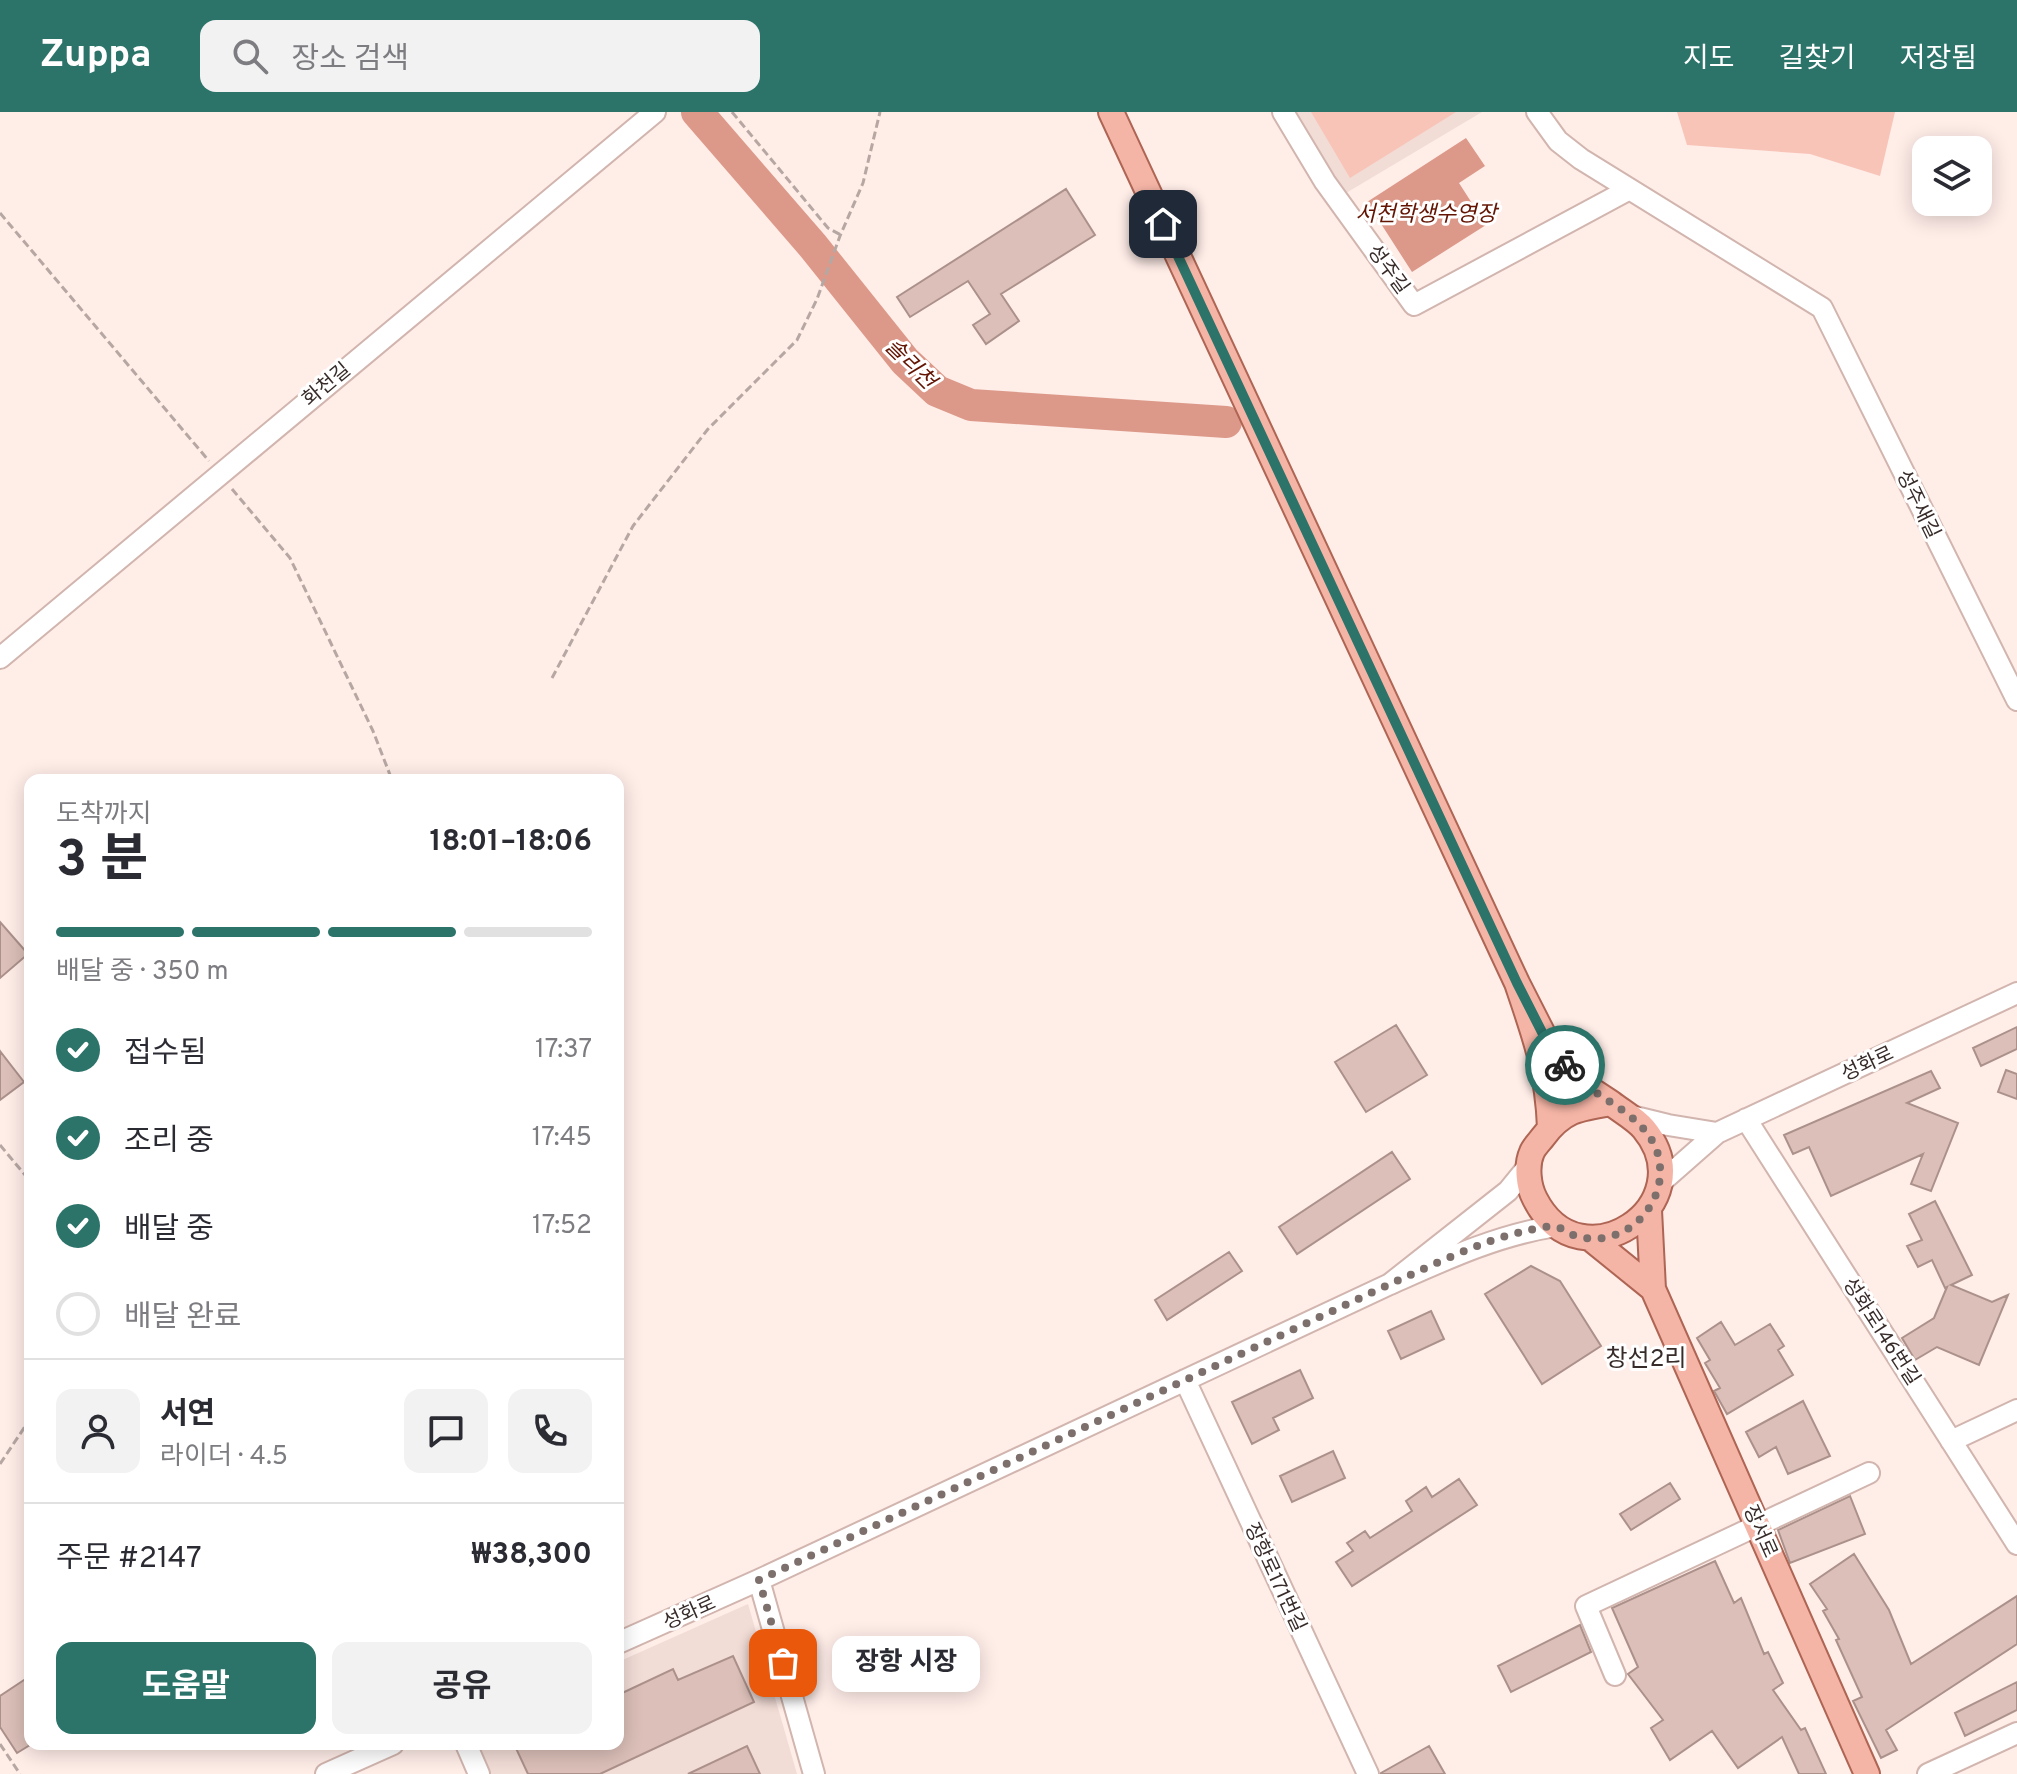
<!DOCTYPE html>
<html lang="ko">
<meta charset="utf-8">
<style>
body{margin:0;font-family:Overpass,"Noto Sans KR",sans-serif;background:#f2f2f3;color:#2b2b33;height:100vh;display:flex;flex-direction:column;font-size:30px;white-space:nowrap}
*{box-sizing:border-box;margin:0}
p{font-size:26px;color:#7c7c81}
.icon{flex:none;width:44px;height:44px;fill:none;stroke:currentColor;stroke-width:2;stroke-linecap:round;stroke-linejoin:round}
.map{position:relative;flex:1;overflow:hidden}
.drawer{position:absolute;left:24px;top:662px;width:600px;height:976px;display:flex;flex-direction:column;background:#fff;border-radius:16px;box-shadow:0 4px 20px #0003}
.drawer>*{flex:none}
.fabs{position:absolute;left:1912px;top:24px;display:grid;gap:16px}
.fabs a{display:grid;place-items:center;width:80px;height:80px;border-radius:16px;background:#fff;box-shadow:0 4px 20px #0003;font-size:40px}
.pin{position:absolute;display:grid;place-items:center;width:68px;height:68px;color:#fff;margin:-34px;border-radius:16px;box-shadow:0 4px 12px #0006}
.courier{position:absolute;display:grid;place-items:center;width:80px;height:80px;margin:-40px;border:6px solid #2c736a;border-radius:50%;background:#fff;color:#222;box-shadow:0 2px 10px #0007}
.bubble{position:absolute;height:56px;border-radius:16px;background:#fff;box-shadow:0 4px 20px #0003;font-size:26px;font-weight:700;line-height:56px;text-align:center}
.overview em{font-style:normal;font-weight:700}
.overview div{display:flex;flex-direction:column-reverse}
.overview{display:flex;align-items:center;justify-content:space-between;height:136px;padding:0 32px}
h1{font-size:52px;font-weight:700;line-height:60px}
.bar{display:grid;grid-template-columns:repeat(4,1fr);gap:12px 8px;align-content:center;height:96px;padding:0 32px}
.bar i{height:10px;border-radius:6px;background:#e1e1e2}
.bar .active{background:#2c736a}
.bar p{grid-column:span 4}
.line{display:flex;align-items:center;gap:20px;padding:0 32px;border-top:2px solid #e1e1e2}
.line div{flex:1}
.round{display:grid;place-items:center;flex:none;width:84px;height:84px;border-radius:16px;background:#f2f2f3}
ol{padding:0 32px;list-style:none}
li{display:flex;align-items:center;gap:24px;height:88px}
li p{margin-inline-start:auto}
li .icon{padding:8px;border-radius:50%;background:#2c736a;color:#fff;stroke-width:4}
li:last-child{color:#7c7c81}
li i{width:44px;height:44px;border:4px solid #e1e1e2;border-radius:50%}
.button{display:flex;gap:16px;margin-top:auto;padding:16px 32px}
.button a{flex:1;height:92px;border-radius:16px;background:#2c736a;color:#fff;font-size:32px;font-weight:700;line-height:92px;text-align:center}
.button a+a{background:#f2f2f3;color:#2b2b33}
header{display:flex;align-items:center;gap:48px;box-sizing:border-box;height:112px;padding:0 40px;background:#2c736a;color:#fff}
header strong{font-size:38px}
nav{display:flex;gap:44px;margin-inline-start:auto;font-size:28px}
.search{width:560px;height:72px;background:#f2f2f3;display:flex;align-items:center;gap:20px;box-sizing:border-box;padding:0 28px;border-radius:16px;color:#7c7c81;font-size:30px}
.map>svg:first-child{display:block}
</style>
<header>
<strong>Zuppa</strong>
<div class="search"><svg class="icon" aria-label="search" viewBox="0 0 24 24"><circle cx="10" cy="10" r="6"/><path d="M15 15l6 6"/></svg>장소 검색</div>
<nav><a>지도</a><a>길찾기</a><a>저장됨</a></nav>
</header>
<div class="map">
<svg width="2017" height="1662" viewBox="0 0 2017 1662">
<rect width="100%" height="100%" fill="#ffede8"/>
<path fill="#f2dcd6" d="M1293 0H1482L1346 81 1324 56Z
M748 1492 797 1662H487L474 1632H618V1550Z"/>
<path fill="#f8c4b8" d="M1311 0H1456L1350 66Z
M1677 0H1895L1880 64 1810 42 1687 33Z"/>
<path fill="#dc9989" d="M1466 26 1485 54 1459 71 1486 113 1412 160 1367 90Z"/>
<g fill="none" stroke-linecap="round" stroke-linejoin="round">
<path stroke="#dc9989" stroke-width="32" d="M697 0 813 134 905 249 937 279 971 293 1226 310"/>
</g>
<path fill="#dbbfb8" stroke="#ac918b" stroke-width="2" d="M1066 77 1095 123 1001 182 1019 209 986 232 973 213 990 202 968 169 910 205 897 185Z
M0 810 28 842 0 866Z
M1396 913 1427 963 1366 1000 1335 950Z
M2017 915V937L1981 954 1973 936Z
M0 939 24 970 0 988Z
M2006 958 2017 962V987L1998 980Z
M1931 959 1940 976 1907 991 1958 1011 1931 1079 1911 1072 1923 1042 1831 1084 1809 1035 1793 1042 1784 1023Z
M1392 1040 1410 1067 1297 1142 1279 1115Z
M1935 1089 1972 1163 1951 1173 1992 1190 2008 1183 1979 1253 1937 1235 1915 1248 1902 1226 1934 1206 1947 1175 1945 1176 1932 1148 1918 1155 1907 1134 1922 1128 1909 1102Z
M1229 1140 1242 1159 1167 1208 1155 1188Z
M1531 1154 1560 1169 1601 1234 1542 1272 1485 1182Z
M1431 1199 1444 1227 1401 1247 1388 1219Z
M1721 1210 1735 1233 1770 1212 1784 1234 1778 1238 1793 1263 1727 1302 1714 1279 1720 1276 1705 1251 1710 1248 1697 1226Z
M1300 1258 1313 1286 1273 1306 1279 1318 1252 1332 1232 1290Z
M1803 1289 1830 1344 1788 1362 1776 1335 1759 1345 1746 1320Z
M1333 1339 1345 1366 1292 1390 1280 1364Z
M1459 1367 1477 1393 1352 1474 1336 1450 1353 1439 1347 1431 1365 1419 1370 1426 1412 1399 1406 1389 1426 1375 1432 1385Z
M1670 1371 1680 1387 1631 1418 1620 1402Z
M1850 1384 1865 1422 1790 1451 1778 1418Z
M1854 1442 1889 1498 1911 1552 2017 1484V1532L1886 1618 1897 1638 1881 1646 1853 1589 1862 1585 1836 1528 1839 1527 1823 1499 1827 1497 1810 1472Z
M1715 1449 1734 1491 1741 1486 1764 1542 1768 1540 1783 1571 1773 1578 1801 1618 1805 1616 1826 1662H1799L1782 1625 1738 1656 1712 1619 1670 1648 1651 1616 1663 1608 1628 1562 1638 1555 1612 1496Z
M1580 1513 1591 1540 1511 1580 1498 1554Z
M733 1544 754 1590 600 1662H528L514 1632H618V1583L673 1557 678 1568Z
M30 1564V1633L17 1641 0 1615V1584Z
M2017 1570V1598L1965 1624 1955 1601Z
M747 1634 760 1662H688Z
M1429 1634 1445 1662H1381V1661Z"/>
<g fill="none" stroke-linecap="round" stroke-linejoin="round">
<defs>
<path id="minor" d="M1283 0 1325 70 1414 193 1628 78
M1537 0 1558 29 1581 47 1822 196 2017 588
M0 546 655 0
M1627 1003 1668 1013 1717 1021 1659 1072
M1746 1007 2017 1432
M1717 1021 2017 881
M1530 1052 1508 1079 1390 1172C1444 1148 1497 1123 1556 1114
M1185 1268 1368 1662
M1951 1329 2017 1298
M759 1468 814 1662
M618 1531 759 1468 1390 1172
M1615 1563 1586 1494 1869 1361
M466 1632 479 1662
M326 1662 393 1632
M1928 1662 2017 1621"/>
<path id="major" d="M1111 0 1517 871
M1611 991C1621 999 1636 1007 1644 1017 1706 1092 1581 1177 1535 1087 1528 1074 1526 1053 1532 1040 1534 1035 1540 1029 1543 1025 1563 998 1579 996 1611 991Z
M1550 1016C1548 959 1535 924 1517 871L1548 932 1576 968 1611 991
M1590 1126 1653 1177 1649 1098
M1653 1177 1867 1662"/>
</defs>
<use href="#minor" stroke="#d1b5ae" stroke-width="24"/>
<use href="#major" stroke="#ae6554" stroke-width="28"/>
<path stroke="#b6a7a3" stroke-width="3" stroke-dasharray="8 4" stroke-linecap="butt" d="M732 0 828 116 841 123
M0 101 209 349
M232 377 290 446 373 619 392 668
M552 566 633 414 708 317 797 228 817 187 840 124 863 71 880 0
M0 1033 30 1069
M0 1352 30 1307
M0 1632 20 1662"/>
<use href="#minor" stroke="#fff" stroke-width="20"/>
<use href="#major" stroke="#f5b5a6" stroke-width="24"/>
</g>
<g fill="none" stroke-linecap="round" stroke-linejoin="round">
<path stroke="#7d706c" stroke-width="8" stroke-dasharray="0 14.4" d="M783 1551 759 1468 1390 1172C1434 1153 1479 1129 1526 1119 1534 1117 1549 1113 1557 1115 1562 1116 1568 1121 1573 1123 1606 1135 1640 1117 1654 1087 1662 1071 1662 1050 1655 1034 1637 996 1589 985 1565 953"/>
<path stroke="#2c736a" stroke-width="10" d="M1163 112 1517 871 1548 932 1565 953"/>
</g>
<g text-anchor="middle" stroke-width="6" stroke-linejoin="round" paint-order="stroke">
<g font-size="20" fill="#372c2a" stroke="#fff">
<text transform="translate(1389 157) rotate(54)" y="7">성주길</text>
<text transform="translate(326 272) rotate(-40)" y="7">화천길</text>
<text transform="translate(1919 392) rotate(64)" y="7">성주새길</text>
<text transform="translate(1867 951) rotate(-25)" y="7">성화로</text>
<text transform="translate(1882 1219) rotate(57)" y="7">성화로146번길</text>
<text transform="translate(1761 1419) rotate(66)" y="7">장서로</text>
<text transform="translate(1276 1465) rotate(65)" y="7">장항로171번길</text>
<text transform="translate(689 1500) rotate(-24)" y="7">성화로</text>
</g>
<g font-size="22" font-style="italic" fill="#631403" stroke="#fff">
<text x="1426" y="109">서천학생수영장</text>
<text transform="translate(911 251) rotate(45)" y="8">솔리천</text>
</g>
<g font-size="24" fill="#372c2a" stroke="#fff">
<text x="1646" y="1254">창선2리</text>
</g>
</g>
</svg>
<div class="fabs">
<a><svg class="icon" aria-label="layers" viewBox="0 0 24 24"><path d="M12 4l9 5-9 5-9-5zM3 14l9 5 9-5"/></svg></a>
</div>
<div class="pin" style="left:783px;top:1551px;background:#ea580c"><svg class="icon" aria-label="bag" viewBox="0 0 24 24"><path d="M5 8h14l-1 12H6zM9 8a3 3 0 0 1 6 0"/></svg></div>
<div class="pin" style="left:1163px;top:112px;background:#1f2937"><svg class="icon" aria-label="home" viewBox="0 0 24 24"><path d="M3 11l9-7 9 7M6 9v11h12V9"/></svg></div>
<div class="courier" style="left:1565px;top:953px"><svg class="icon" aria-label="bike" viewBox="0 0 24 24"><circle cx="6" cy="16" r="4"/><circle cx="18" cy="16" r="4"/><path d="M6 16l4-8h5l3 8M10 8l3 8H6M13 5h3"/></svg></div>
<div class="bubble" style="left:832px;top:1524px;width:148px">장항 시장</div>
<section class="drawer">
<div class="overview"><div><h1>3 분</h1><p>도착까지</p></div><em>18:01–18:06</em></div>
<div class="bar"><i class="active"></i><i class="active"></i><i class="active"></i><i></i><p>배달 중 · 350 m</p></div>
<ol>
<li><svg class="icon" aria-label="check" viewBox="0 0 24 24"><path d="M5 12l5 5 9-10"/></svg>접수됨<p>17:37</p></li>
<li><svg class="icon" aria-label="check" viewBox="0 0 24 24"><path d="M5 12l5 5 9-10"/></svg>조리 중<p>17:45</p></li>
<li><svg class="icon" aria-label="check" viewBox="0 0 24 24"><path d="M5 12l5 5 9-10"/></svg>배달 중<p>17:52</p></li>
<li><i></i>배달 완료</li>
</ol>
<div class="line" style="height:144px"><a class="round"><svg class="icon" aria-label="person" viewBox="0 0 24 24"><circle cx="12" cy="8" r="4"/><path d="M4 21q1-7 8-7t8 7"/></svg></a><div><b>서연</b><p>라이더 · 4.5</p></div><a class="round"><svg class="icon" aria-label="chat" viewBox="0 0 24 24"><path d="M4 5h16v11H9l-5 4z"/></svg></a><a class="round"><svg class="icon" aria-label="phone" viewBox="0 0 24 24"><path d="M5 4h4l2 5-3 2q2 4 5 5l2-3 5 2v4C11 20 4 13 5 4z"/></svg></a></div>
<div class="line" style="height:104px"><div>주문 #2147</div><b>₩38,300</b></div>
<div class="button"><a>도움말</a><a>공유</a></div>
</section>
</div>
